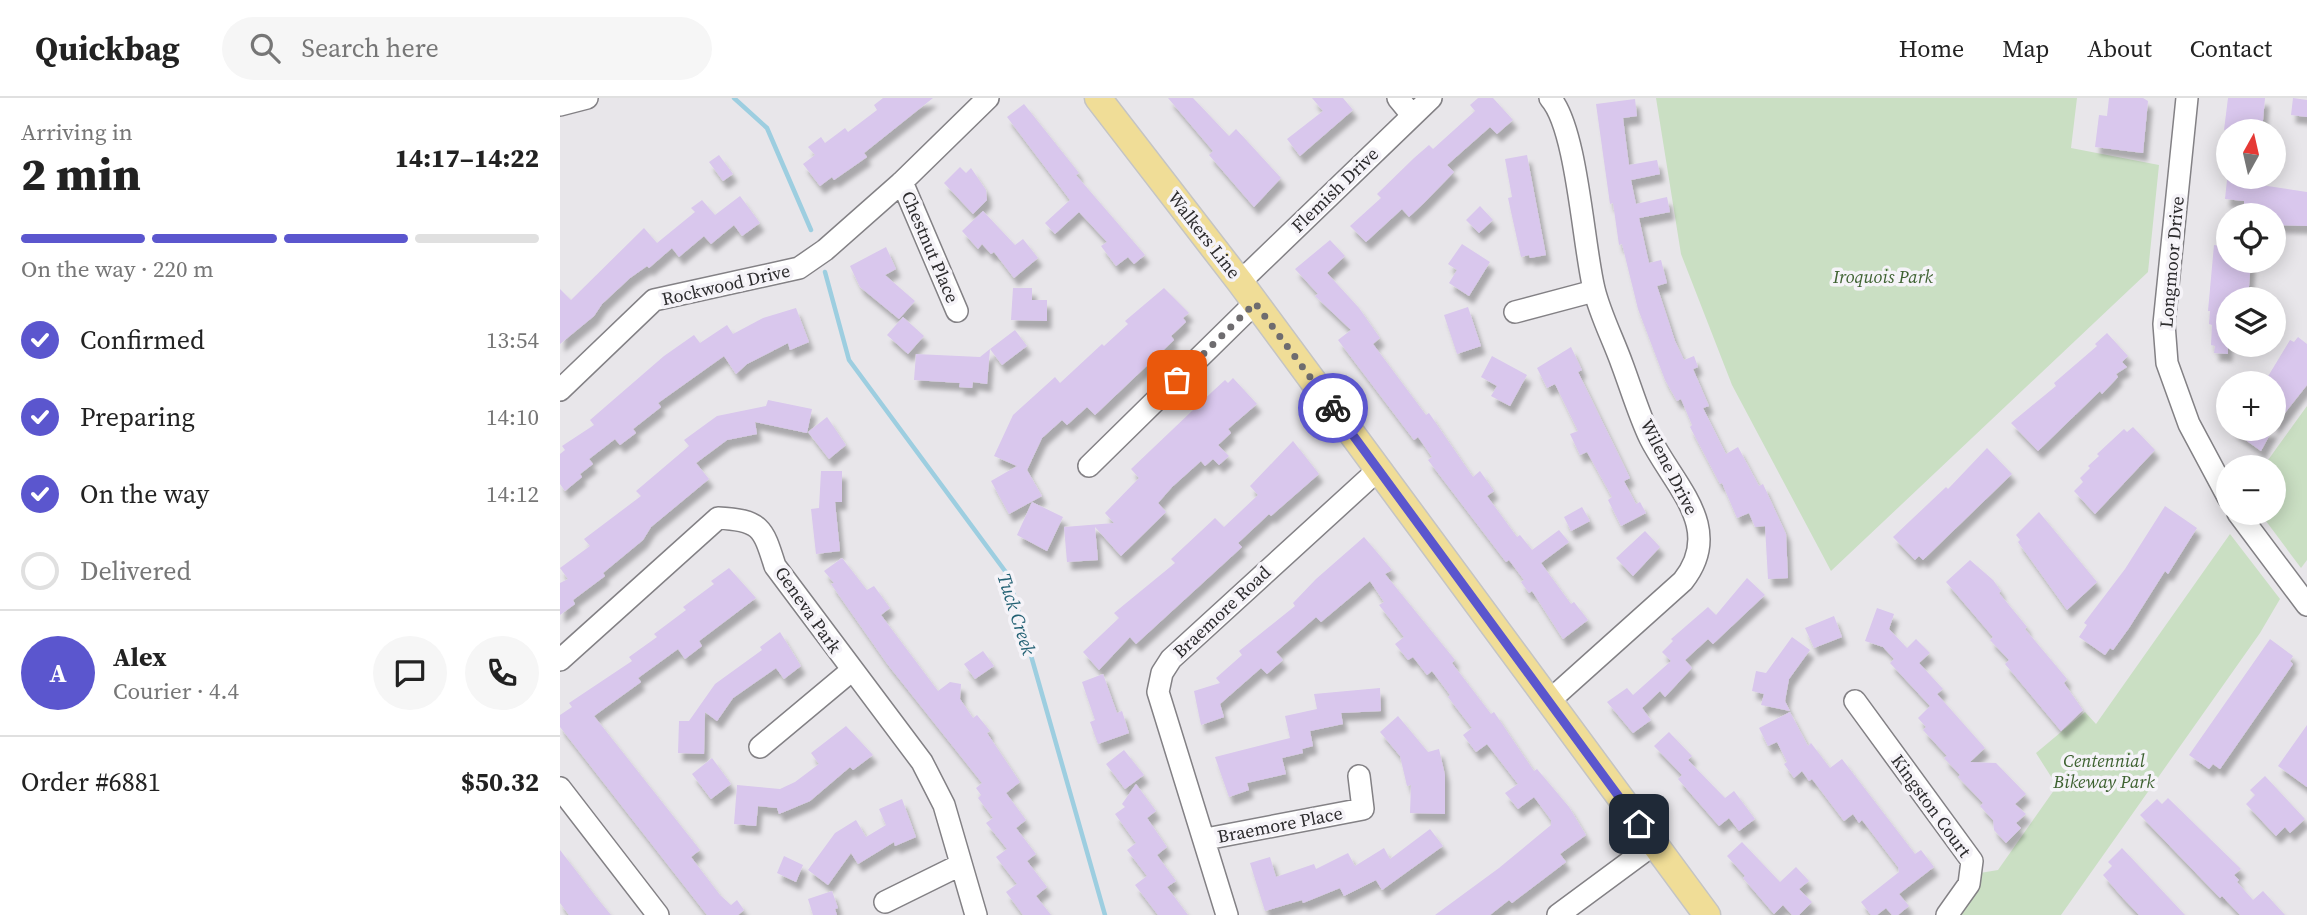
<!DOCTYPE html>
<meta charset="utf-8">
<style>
body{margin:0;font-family:"Source Serif 4",serif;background:#f6f6f6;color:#222;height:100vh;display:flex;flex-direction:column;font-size:26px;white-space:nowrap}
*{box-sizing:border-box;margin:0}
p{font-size:23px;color:#767676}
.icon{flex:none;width:38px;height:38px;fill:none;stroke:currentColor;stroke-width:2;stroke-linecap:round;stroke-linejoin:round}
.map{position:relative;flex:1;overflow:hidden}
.side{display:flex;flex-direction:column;background:#fff;width:560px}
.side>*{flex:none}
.needle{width:46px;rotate:8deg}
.tools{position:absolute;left:1656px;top:21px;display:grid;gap:14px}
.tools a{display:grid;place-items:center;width:70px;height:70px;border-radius:50%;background:#fff;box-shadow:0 4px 18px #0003;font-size:35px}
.pin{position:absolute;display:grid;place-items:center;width:60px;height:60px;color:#fff;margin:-30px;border-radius:14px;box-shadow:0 4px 10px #0006}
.courier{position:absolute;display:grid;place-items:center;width:70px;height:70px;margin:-35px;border:5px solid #5b56ce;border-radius:50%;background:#fff;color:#222;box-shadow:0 2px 9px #0007}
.head em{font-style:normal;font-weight:800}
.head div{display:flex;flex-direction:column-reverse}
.head{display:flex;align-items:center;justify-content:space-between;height:119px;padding:0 21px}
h1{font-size:46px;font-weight:800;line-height:52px}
.bar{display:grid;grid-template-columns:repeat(4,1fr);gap:10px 7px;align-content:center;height:84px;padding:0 21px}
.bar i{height:9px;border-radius:5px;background:#e0e0e0}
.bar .selected{background:#5b56ce}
.bar p{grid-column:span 4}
.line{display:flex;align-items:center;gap:18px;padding:0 21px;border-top:2px solid #e0e0e0}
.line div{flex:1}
.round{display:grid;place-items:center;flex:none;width:74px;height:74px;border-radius:37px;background:#f6f6f6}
ol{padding:0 21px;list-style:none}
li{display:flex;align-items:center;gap:21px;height:77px}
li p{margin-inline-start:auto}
li .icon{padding:7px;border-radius:50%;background:#5b56ce;color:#fff;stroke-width:4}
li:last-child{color:#767676}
li i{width:38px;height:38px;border:4px solid #e0e0e0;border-radius:50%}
header{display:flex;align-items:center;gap:42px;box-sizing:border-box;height:98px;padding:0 35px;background:#fff;border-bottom:2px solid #e0e0e0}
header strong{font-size:33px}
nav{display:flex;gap:38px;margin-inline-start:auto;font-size:24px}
.search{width:490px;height:63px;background:#f6f6f6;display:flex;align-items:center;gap:18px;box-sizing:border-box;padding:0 24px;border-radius:38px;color:#767676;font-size:26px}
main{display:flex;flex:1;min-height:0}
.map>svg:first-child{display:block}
</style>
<header>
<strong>Quickbag</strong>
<div class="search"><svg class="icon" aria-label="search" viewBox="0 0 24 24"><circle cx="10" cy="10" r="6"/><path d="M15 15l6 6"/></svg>Search here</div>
<nav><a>Home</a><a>Map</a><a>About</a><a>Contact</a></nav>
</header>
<main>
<section class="side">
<div class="head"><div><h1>2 min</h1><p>Arriving in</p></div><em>14:17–14:22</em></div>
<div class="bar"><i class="selected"></i><i class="selected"></i><i class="selected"></i><i></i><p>On the way · 220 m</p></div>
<ol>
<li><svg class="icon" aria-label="check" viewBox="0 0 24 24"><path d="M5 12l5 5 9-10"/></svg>Confirmed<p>13:54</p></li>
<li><svg class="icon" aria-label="check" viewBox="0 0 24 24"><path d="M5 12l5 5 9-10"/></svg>Preparing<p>14:10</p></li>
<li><svg class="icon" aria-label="check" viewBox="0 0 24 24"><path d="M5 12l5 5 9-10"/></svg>On the way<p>14:12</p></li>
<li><i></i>Delivered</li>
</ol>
<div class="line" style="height:126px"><b class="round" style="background:#5b56ce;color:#fff">A</b><div><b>Alex</b><p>Courier · 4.4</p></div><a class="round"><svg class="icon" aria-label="chat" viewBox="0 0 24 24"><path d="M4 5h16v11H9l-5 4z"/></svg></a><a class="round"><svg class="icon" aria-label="phone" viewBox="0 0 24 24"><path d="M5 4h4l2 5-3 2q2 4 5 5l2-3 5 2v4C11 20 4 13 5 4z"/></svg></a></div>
<div class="line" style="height:91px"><div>Order #6881</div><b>$50.32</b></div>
</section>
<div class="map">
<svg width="1747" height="817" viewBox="0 0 1747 817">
<defs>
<filter id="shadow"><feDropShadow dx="4.5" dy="8" stdDeviation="2" flood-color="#0004"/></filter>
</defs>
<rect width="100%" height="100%" fill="#e8e6ea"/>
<path fill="#cadfc3" d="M1096 0H1517L1511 50 1599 67 1588 174 1271 473 1172 287 1121 156Z
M1747 308V462L1741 470 1700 415H1713V369H1703Z
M1670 436 1720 501 1700 535 1501 817H1399L1420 775 1438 772 1497 688 1476 655 1525 614 1536 626Z"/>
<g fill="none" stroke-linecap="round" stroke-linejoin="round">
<path stroke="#9dcee0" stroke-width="4.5" d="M174 0 207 30 251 132
M265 174 289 262 448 477 545 817"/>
</g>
<path fill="#d9c7ed" filter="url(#shadow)" d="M323 0H373L304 55 307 59 274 82 272 79 260 88 243 66 255 57 248 49 261 39 265 45 285 30 288 34 317 12 314 7Z
M608 0H633L669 38 676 31 721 80 694 109 649 57 653 53Z
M752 0H783L793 12 740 58 727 41 763 13Z
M918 0H933L953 22 937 36 930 29 887 67 894 74 864 105 849 119 842 111 806 144 790 128 821 100 817 96 854 60 869 47 873 51 915 13 910 7Z
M1549 0H1583L1588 3 1583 55 1535 49 1539 17 1547 18Z
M1668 0H1705L1702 33 1664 32Z
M1733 0 1747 2V19L1731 17Z
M1075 1 1077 18 1063 20 1069 67 1097 62 1100 76 1071 82 1076 106 1107 99 1110 114 1079 120 1089 165 1101 162 1107 185 1097 188 1115 243 1124 262 1134 258 1138 269 1133 271 1149 308 1143 310 1166 356 1178 349 1199 388 1203 386 1226 436 1228 480 1208 481 1205 428 1195 429 1189 415 1177 420 1162 385 1160 386 1130 329 1132 327 1121 301 1117 303 1105 282 1078 211 1062 146 1059 147 1053 105 1050 106 1036 6Z
M464 6 519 75 516 77 585 157 574 166 568 159 556 168 541 148 547 144 519 114 495 136 485 125 510 102 447 19Z
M159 57 173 76 163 83 149 64Z
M967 57 986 157 970 160 969 157 961 159 948 100 952 99 945 61Z
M400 69 406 75 411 70 426 92 427 102 413 116 384 85Z
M1667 82 1747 94V128L1714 127 1713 117H1695L1696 110 1684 109V103L1665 101Z
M180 98 200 125 182 138 174 127 151 146 144 138 119 159 112 150 89 170 87 168 70 180 42 206 34 218 0 246V191L11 202 84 130 97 145 135 114 131 110 142 102 155 117Z
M920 108 933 122 919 135 906 122Z
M423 113 455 147 463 141 478 160 454 180 434 154 431 156 422 146 418 151 402 133Z
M770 142 785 158 767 175 799 210 820 240 813 246 866 317 869 315 913 379 920 373 934 393 927 398 957 439 960 437 972 452 999 432 1009 444 981 465 1011 506 1014 504 1028 522 1003 541 972 493 969 495 961 484 964 482 949 462 946 464 868 362 872 359 858 339 854 342 778 242 791 232 755 198 758 196 735 171Z
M902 146 930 164 909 198 889 185 897 172 888 166Z
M1654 147 1668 149V163H1691L1688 201H1668V256L1654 255 1655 248 1651 247 1652 227 1649 226 1650 213H1648Z
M326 149 336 171 325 177 355 203 339 221 300 189 290 168Z
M453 190H472V202H487V223L451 222Z
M604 190 629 215 623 220 626 224 611 238 614 242 535 317 527 309 507 327 502 322 482 340 467 372 482 398 449 416 431 383 457 368 434 358 453 317 495 279 500 285 542 246 544 248 568 226 565 223Z
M908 209 921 248 897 256 884 217Z
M236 210 249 244 230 252 228 245 187 266 176 276 164 258 98 305 101 309 73 331 76 335 60 347 55 341 29 361 33 366 20 376 22 379 5 393 0 386V356L5 352 2 348 34 327 30 322 104 258 134 237 140 245 167 227 173 236 203 220Z
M343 219 364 238 348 256 327 237Z
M455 232 467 248 442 267 430 251Z
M1547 235 1568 258 1562 264 1567 269 1556 276 1558 279 1542 296 1540 293 1478 353 1451 325 1496 288 1494 285 1537 248 1535 246Z
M1738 239 1747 246V287L1713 330V285H1704L1730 242 1734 244Z
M1011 249 1022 272 1018 274 1070 380 1064 383 1076 406 1080 404 1086 415 1061 428 1048 402 1052 399 1027 354 1020 357 1010 336 1018 333 995 286 987 290 977 270Z
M430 251 427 286 413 284 412 290 399 289 400 285 354 282 356 256 420 259Z
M932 258 967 277 950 308 931 298 937 288 921 279Z
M673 280 697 306 668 331 671 335 658 347 669 358 659 367 653 361 645 368 641 363 612 389 598 405 606 414 561 458 535 429 538 462 507 464 504 429 554 425 545 415 579 380 571 371 653 293 665 282 668 285Z
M208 302 252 311 247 335 195 324 197 336 167 342 136 365 149 381 91 429 83 442 43 475 45 478 13 502 15 506 0 517V485L8 481 0 470 30 448 24 441 81 398 76 393 129 348 124 342 157 318 206 308Z
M267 319 286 347 269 361 248 334Z
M1573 329 1595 352 1535 416 1514 393 1523 384 1520 380 1530 370 1528 368 1539 358 1537 356 1564 331 1567 334Z
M1670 331H1713L1701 353Z
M733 343 759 376 711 418 709 416 678 445 682 449 576 546 570 539 539 572 523 554 559 520 554 515 615 465 611 461 655 420 664 429 698 397 690 388Z
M1427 350 1452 376 1363 462 1359 458 1355 462 1333 439 1386 389 1388 391Z
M261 373H282V404H275L280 453 256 456 251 411 259 410Z
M472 404 503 419 487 453 457 437Z
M1605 408 1637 430 1608 476 1605 473 1569 530 1553 552 1550 550 1545 557 1519 539 1527 527 1524 525 1565 471Z
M1022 409 1030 423 1011 433 1004 419Z
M1479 414 1537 484 1507 512 1458 444 1460 442 1456 437Z
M1085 433 1100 449 1073 478 1056 460Z
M804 439 832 472 825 476 895 562 892 565 931 616 934 614 974 673 977 671 1009 709 1026 737 1000 756 1006 764 952 805 949 802 930 817H875L939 770 991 727V722L974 699 958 711 945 695 958 686 927 646 916 654 903 637 912 630 888 599 890 597 872 573 867 577 853 559 848 562 835 546 844 539 819 507 824 504 810 483 761 524 756 519 716 554 723 562 707 576 701 570 660 606 664 619 641 627 634 593 660 585 656 580 682 557 679 553 735 508 733 505 756 481Z
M282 460 307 492 314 488 330 510 321 517 378 593 390 584 401 586 400 601 413 620 417 617 430 633 427 635 460 684 446 695 466 722 456 730 476 756 467 763 487 789 476 798 491 817H463L446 794 457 786 436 759 447 751 426 725 433 720 418 700 421 697 416 690 422 685 328 567 271 486 274 485 264 473Z
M1410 462 1433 482 1441 493 1439 495 1467 529 1465 531 1507 581 1504 585 1523 612 1501 633 1445 566 1449 562 1430 542 1433 539 1386 484Z
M169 470 196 500 139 543 142 548 125 561 118 551 78 580 81 584 34 618 140 752 131 759 160 797 171 807 177 802 184 812 178 817H147L0 629V617L12 609 9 605 72 563 69 559 97 539 94 536 126 512 123 509 154 486 151 483Z
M1187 480 1205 497 1153 546 1148 541 1125 562 1132 570 1105 599 1100 593 1082 610 1091 622 1073 635 1047 604 1067 590 1073 597 1111 563 1102 554 1113 543 1111 541 1148 509 1156 517Z
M1317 510 1334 516 1329 531 1347 550 1356 541 1370 555 1359 565 1383 591 1377 596 1425 650 1410 664 1436 665 1466 696 1455 706 1466 716 1456 725 1461 730 1446 745 1434 732 1433 722 1420 708 1423 705 1398 679 1400 677 1384 660 1387 658 1363 632 1366 629 1358 620 1370 608 1330 565 1334 561 1323 549 1305 543Z
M1274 518 1282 539 1254 550 1245 530Z
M220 534 241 568 224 581 216 570 173 600 157 623 145 614 144 656 118 655 119 623H129L155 586 202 552 200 549Z
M1232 539 1250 552 1229 581 1225 603 1230 613 1201 607 1204 596 1192 593 1196 573 1206 575Z
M1710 541 1733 558 1730 563 1733 566 1660 671 1653 666 1649 671 1629 657Z
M423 553 434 568 415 581 404 566Z
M543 576 557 615 562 613 569 635 538 646 530 624 535 622 522 584Z
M820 590 821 613 781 615 783 626 750 633 753 648 742 651 743 655 722 660 726 676 687 685 689 692 669 699 655 659 730 640 725 618 757 611 754 596Z
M1230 614 1248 648 1251 645 1270 670 1282 661 1355 756 1361 752 1374 769 1339 796 1349 808 1338 817H1332L1326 810 1317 817H1311L1301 804 1339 774 1338 769 1302 722 1299 725 1293 716 1284 723 1252 681 1249 683 1242 673 1234 680 1224 666 1227 664 1217 644 1208 648 1199 630Z
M838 618 868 654 879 651 885 677V716L850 715 851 687 847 688 840 658 820 634Z
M1747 627V689L1718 668Z
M286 628 313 657 293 672 290 669 250 703 219 716 217 710 198 708 196 728 174 726 177 687 220 691 235 684 259 666 251 655Z
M1109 634 1132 658 1128 662 1165 700 1174 693 1195 721 1179 733 1169 720 1159 728 1118 681 1122 677 1094 648Z
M564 652 584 677 565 691 546 666Z
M152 660 171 686 151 701 132 676Z
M1705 678 1745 721 1730 735 1725 729 1716 738 1686 706 1695 697 1690 692Z
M576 686 596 713 587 720 607 749 597 757 616 783 607 789 628 817H598L575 787 587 778 567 752 576 745 555 716 565 709 562 706Z
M1608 700 1681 771 1674 777 1679 782 1677 784 1693 802 1703 793 1725 817H1680L1662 798 1660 800 1580 717 1597 701 1602 706Z
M342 701 356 739 335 748 334 744 298 766 291 755 268 787 248 772 275 735 296 722 306 739 326 727 319 711Z
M870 731 883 748 822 792 816 782 784 798 780 790 743 805 742 802 705 813 690 765 710 759 716 779 754 766 756 771 788 755 795 768 824 750 830 761Z
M1182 744 1220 784 1236 769 1249 783 1239 791 1252 804 1239 817H1232L1223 807 1214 816 1183 780 1185 778 1167 758Z
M1562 750 1625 817H1579L1561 798 1543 777 1552 768 1548 764Z
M0 752 37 800 51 817H9L0 805Z
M224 758 243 767 236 784 217 775Z
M272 793 278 810 275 811 277 817H253L248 801Z"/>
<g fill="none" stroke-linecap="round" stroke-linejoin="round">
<defs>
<path id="minor" d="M838 0 852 17
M1627 0 1604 226 1607 265 1629 326 1668 399
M0 7 27 0
M342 84 397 213
M680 184 871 0
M955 214 1034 193
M0 292 94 202 239 170 265 152 342 84 428 0
M529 368 695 205
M1678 415 1747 507
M0 562 158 420C201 422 203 430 215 468L362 664 384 707 416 817
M1295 603 1412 763 1409 786 1387 817
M988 604 1123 483C1165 430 1114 388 1090 340 1079 317 1071 290 1062 266 1053 241 1040 216 1034 191 1023 146 1017 30 990 0
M200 649 291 573
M0 690 98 817
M646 741 803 711 799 678
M325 804 400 767
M667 817 598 594 602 575 611 561 819 371
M998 817 1094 746"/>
<path id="major" d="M538 0 680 184 1147 817"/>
</defs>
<use href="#minor" stroke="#838185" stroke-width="24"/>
<use href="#major" stroke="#c4c4c4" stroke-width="29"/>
<use href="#minor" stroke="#fff" stroke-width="21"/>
<use href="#major" stroke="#f0dd97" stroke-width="26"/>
</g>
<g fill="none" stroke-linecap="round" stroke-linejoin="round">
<path stroke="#6e6c6f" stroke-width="7" stroke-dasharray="0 12.6" d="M617 282 695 205 773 310"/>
<path stroke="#5b56ce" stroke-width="9" d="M773 310 1079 726"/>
</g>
<g text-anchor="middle" stroke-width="7" stroke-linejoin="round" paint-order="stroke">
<g font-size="18" fill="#2c2b2d" stroke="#f5f3f8">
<text transform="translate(775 92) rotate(-44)" y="6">Flemish Drive</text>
<text transform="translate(644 137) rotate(52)" y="6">Walkers Line</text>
<text transform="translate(370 149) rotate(67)" y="6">Chestnut Place</text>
<text transform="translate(1612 164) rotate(-85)" y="6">Longmoor Drive</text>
<text transform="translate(166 187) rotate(-13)" y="6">Rockwood Drive</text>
<text transform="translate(1109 369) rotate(63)" y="6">Wilene Drive</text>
<text transform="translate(248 512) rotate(55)" y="6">Geneva Park</text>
<text transform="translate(662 514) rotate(-43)" y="6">Braemore Road</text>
<text transform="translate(1371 708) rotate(54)" y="6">Kingston Court</text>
<text transform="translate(720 727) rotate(-11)" y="6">Braemore Place</text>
</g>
<g font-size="18" font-style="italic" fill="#3e6231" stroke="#f5f3f8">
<text x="1323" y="185">Iroquois Park</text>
<text x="1544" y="669">Centennial<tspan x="1544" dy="21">Bikeway Park</tspan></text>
</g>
<g font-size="19" font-style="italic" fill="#226073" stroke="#f5f3f8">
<text transform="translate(457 516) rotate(72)" y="7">Tuck Creek</text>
</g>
</g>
</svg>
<div class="tools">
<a><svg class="needle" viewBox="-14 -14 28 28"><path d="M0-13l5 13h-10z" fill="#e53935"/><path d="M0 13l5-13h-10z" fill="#767676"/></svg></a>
<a><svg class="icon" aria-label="locate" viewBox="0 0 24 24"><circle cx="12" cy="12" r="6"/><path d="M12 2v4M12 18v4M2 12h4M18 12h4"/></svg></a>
<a><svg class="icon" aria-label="layers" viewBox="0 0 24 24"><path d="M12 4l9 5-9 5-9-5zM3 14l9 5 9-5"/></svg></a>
<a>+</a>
<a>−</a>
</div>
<div class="pin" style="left:617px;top:282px;background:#ea580c"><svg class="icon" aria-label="bag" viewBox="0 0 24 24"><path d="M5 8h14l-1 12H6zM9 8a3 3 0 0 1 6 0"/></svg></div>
<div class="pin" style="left:1079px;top:726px;background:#1f2937"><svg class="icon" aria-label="home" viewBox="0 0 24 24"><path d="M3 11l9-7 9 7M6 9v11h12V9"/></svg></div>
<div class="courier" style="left:773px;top:310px"><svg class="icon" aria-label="bike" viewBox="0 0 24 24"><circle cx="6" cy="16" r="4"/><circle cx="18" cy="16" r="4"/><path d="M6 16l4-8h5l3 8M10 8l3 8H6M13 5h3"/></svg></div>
</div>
</main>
